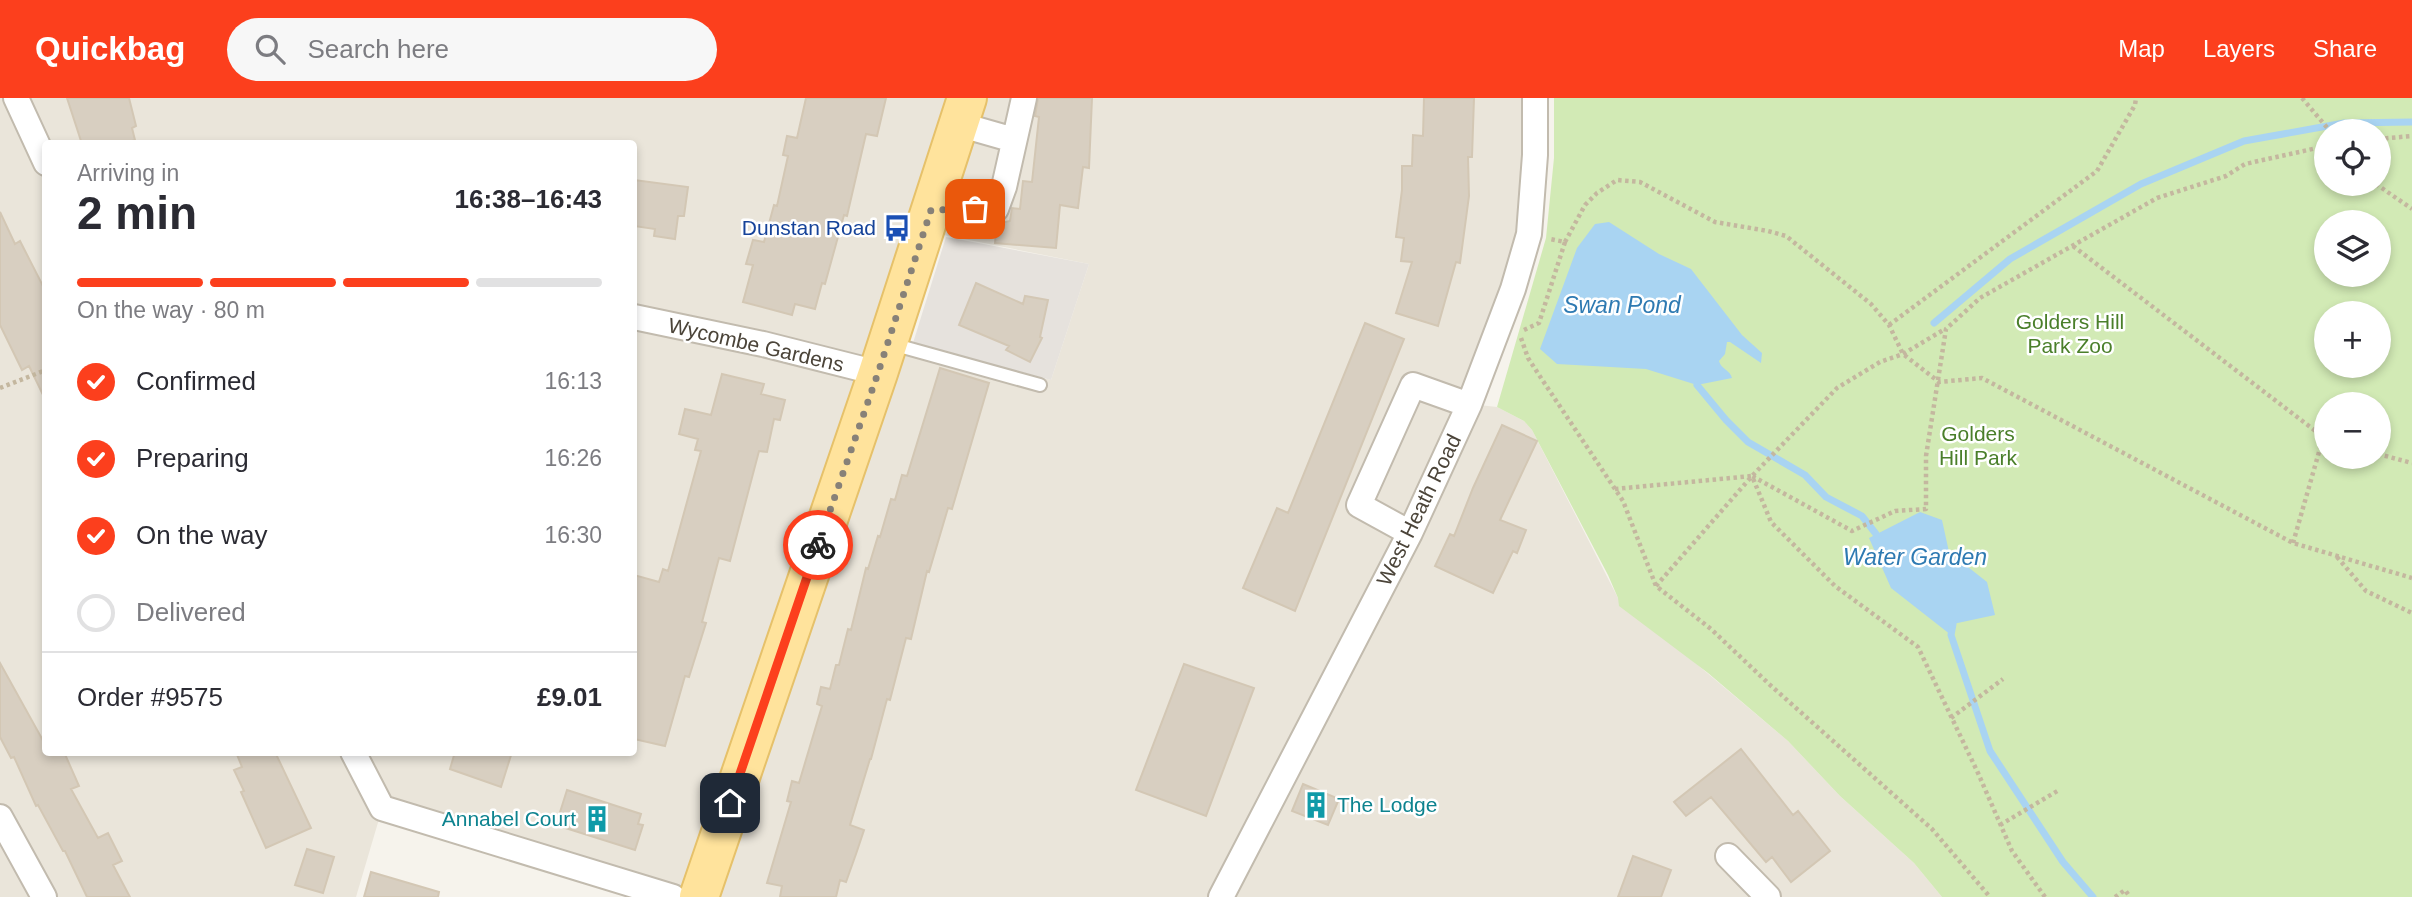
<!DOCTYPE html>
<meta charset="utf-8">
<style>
body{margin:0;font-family:Arial,sans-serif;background:#f7f7f7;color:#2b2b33;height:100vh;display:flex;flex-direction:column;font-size:26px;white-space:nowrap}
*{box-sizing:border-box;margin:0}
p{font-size:23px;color:#7c7c81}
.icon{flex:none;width:38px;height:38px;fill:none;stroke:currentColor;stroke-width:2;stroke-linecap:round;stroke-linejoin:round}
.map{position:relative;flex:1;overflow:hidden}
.drawer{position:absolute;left:42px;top:42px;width:595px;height:616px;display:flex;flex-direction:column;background:#fff;border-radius:7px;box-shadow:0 4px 10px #0003}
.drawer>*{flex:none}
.buttons{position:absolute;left:2314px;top:21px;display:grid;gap:14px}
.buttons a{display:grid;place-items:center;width:77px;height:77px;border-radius:50%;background:#fff;box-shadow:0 4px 10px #0003;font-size:35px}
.pin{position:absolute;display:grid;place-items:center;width:60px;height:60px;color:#fff;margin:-30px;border-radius:14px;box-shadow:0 4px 10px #0006}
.courier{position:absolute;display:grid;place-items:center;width:70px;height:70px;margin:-35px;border:5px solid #fc3f1d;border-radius:50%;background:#fff;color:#222;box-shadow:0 2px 9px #0007}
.overview em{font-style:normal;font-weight:700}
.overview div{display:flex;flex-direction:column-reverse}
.overview{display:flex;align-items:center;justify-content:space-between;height:119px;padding:0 35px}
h1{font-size:46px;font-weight:700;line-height:52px}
.bar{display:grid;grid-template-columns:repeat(4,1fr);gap:10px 7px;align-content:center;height:84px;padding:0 35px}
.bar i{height:9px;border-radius:5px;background:#e1e1e2}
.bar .active{background:#fc3f1d}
.bar p{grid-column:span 4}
.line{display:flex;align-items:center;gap:18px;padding:0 35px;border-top:2px solid #e1e1e2}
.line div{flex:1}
ol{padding:0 35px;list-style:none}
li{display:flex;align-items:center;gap:21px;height:77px}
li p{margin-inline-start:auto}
li .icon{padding:7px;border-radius:50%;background:#fc3f1d;color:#fff;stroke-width:4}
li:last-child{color:#7c7c81}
li i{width:38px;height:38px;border:4px solid #e1e1e2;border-radius:50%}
header{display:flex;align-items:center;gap:42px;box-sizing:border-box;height:98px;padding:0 35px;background:#fc3f1d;color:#fff}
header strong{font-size:33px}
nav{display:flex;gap:38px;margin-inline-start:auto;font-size:24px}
.search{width:490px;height:63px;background:#f7f7f7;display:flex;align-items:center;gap:18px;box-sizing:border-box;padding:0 24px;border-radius:38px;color:#7c7c81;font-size:26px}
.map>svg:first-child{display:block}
</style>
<header>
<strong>Quickbag</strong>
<div class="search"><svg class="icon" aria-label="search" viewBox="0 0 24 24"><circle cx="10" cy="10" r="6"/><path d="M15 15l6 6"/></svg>Search here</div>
<nav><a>Map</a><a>Layers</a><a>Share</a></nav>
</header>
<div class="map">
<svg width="2412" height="799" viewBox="0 0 2412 799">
<rect width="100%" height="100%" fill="#f6f3ec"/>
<path fill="#eae5da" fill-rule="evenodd" d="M0 0H1534L1529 136 1470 306 1497 309 1524 323 1532 332 1618 500 1788 643 1840 698 1914 765 1942 799H699L382 711 356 799H0ZM46 46H634V654H46ZM924 133 1089 166 1051 282 888 244Z"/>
<path fill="#e6e2dd" d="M946 139 1089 166 1051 282 913 245Z"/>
<path fill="#d2eab5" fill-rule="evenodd" d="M1554 0H2412V799H1942L1914 765 1840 698 1788 643 1708 575 1619 508 1618 500 1608 477 1532 332 1524 323 1497 309 1546 140 1554 60ZM2326 33H2378V86H2326ZM2326 124H2378V177H2326ZM2326 215H2378V268H2326ZM2326 306H2378V359H2326Z"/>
<path fill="#a9d4f2" d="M1609 124 1659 156 1691 171 1742 237 1762 255 1761 265 1730 244H1727L1725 256 1719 263C1721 271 1730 272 1732 280L1697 287 1646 271 1557 266 1540 251 1577 150 1595 126Z
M1920 414 1942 422 1949 454 1987 484 1995 517 1953 526 1951 537 1891 490 1869 440Z"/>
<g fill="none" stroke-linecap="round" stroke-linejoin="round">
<path stroke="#a9d4f2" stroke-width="7" d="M1934 225 2010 161 2141 86 2244 43 2344 25 2412 24
M1697 287 1726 322 1748 344 1805 377 1826 399 1862 418 1876 436
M1953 526 1951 537 1990 653 2063 764 2093 799"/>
</g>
<path fill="#d8cfc1" stroke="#d3c7b4" stroke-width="2" d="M67 0H129L136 28 132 30 135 42 124 46H82Z
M806 0H886L877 38 866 36 847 118 844 117 825 186 822 185 815 211 795 206 792 217 743 204 753 167 746 166 753 142 764 144 774 107 777 108 788 58 783 57 787 38 797 40Z
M1038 0H1092L1089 70 1083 69 1078 110 1060 107 1056 150 995 145 997 126 1010 123 1012 110 1020 111 1023 83 1032 84 1039 19 1035 18Z
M1424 0H1474L1472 59H1468L1469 98 1460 165 1456 164 1438 228 1396 215 1412 164 1401 163 1404 140 1396 139 1402 92V68H1412L1413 37 1423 38Z
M634 82 688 89 684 118H678L675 141 654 138 655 131 634 128Z
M0 114 15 146 20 143 46 194V303L29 268 22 272 0 227Z
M976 185 1023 206 1025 198 1048 202 1040 239 1042 240 1030 264 1006 252 1009 248 959 227Z
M1365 225 1404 241 1295 513 1243 490 1277 410 1288 415Z
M940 270 989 285 952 411 948 410 929 474 927 473 911 541 906 540 890 602 887 601 871 661H870L850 727 864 732 856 756 846 784 840 782 836 799H780L782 788 767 785 791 704 787 703 792 683 799 685 822 608 817 606 821 589 830 591 836 567H839L848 531 851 532 866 470 868 471 878 438 880 439 891 401 895 402 902 377 907 378Z
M722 276 764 286 761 296 785 302 780 322 774 321 767 354 759 353 730 463 719 460 702 524 706 525 689 579 685 578 665 648 634 641V477L659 484 663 471 668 473 701 353 695 352 698 341 679 336 685 311 711 317Z
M1502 327 1537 343 1500 422 1526 432 1517 455 1513 453 1493 495 1435 468 1450 436 1454 438 1473 390Z
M0 565 46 648V654H64L79 688 71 691 98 740 108 735 122 763 113 767 130 799H87L65 753H63L38 707 36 708 14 659 11 660 0 639Z
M1184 566 1254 590 1206 718 1136 692Z
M1741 651 1793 717 1798 713 1830 753 1791 784 1772 759 1766 764 1711 699 1686 718 1674 704Z
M236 654H275L311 730 266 750 241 694 244 693 234 672 242 669Z
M455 654H512L501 689 450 671Z
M1303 686 1339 701 1328 727 1292 713Z
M567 692 641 716 638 726 643 727 635 752 556 727Z
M307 751 334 759 323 795 295 787Z
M1633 758 1671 772 1661 799H1618Z
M371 774 439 794 438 799H364Z"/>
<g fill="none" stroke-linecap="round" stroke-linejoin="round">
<defs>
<path id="service" d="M892 246 1040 287"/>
<path id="minor" d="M16 0 46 65
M958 26 1014 42
M931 112 996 111 1004 89 1024 0
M634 219 763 246 878 275
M1410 435 1359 407 1413 287 1469 307
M353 654 382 710 673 799
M0 719 44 799
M1728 758 1768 799
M1221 799 1410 435 1469 307 1513 191 1529 136 1535 57V0"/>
<path id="primary" d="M699 799 878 275 967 0"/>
</defs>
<use href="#service" stroke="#c2bbae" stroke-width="16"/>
<use href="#minor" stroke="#c2bbae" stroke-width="28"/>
<use href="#primary" stroke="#e6c16a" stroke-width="42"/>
<path stroke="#c4b79f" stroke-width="4.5" stroke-dasharray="3.5 3.5" stroke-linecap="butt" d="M2302 0 2330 33
M2378 41 2412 38
M2376 86 2412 111
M1565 144 1585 107 1597 95 1617 82 1640 84 1715 124 1768 133 1786 138 1871 206 1889 227 1903 256 1939 284 1982 280 2293 445 2412 480
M2073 148 2326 341
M1889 227 2097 73 2135 7 2136 0
M1524 232 1539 225 1565 144 1550 141
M1521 240 1528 260 1543 283 1623 403 1656 488 1711 531 1769 586 1932 731 1990 799
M0 290 46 272
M2378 356 2412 365
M1615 391 1752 378
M2293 445 2323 340
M2337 459 2366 493 2412 515
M1656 488 1752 378 1837 290 1880 264 1903 256 1945 231
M1951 620 2003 581
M2000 727 2059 692
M2045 799 2012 753 1978 675 1918 549 1835 488 1771 424 1752 378 1852 433 1895 413 1926 411V358L1946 231 1980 200 2157 100 2226 78 2245 66 2326 48
M2115 799 2125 792 2130 799"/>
<use href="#service" stroke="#fff" stroke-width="12"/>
<use href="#minor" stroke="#fff" stroke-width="24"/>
<use href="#primary" stroke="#ffe39c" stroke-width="38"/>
</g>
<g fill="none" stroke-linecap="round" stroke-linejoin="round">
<path stroke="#878178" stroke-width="7" stroke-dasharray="0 12.6" d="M818 447 878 275 931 112 975 111"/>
<path stroke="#fc3f1d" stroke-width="9" d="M730 705 818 447"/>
</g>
<defs>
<symbol id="bus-bare" viewBox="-9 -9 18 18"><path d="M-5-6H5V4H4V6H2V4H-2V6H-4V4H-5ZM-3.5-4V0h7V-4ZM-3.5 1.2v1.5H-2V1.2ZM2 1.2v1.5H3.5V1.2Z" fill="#1a4fb4" stroke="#fff" stroke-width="2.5" paint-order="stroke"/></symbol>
<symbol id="building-bare" viewBox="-9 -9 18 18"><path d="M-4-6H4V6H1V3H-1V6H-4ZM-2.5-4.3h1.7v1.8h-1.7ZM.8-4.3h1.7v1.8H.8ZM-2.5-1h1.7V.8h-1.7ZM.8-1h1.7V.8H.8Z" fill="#0f9aa8" stroke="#fff" stroke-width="2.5" paint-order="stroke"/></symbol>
</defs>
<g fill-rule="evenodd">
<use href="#bus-bare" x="878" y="111" width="38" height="38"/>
<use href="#building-bare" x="1297" y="688" width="38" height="38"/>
<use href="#building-bare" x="578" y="702" width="38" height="38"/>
</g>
<g text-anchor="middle" stroke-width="5" stroke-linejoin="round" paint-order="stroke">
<g font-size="21" fill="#164399" stroke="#fff" text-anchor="end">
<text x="876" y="137">Dunstan Road</text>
</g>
<g font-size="21" fill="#4a7f2a" stroke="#fff">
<text x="2070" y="231">Golders Hill<tspan x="2070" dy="24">Park Zoo</tspan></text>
<text x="1978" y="343">Golders<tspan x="1978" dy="24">Hill Park</tspan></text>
</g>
<g font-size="21" fill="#4b4439" stroke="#fff">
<text transform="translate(756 247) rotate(13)" y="7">Wycombe Gardens</text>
<text transform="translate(1419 412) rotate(-64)" y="7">West Heath Road</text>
</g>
<g font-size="21" fill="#0d838f" stroke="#fff" text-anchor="start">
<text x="1337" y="714">The Lodge</text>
<text x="576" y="728" text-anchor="end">Annabel Court</text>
</g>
<g font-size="23" font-style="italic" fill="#2e7ab2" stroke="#fff">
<text x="1622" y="215">Swan Pond</text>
<text x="1915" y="467">Water Garden</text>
</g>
</g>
</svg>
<div class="buttons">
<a><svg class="icon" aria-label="locate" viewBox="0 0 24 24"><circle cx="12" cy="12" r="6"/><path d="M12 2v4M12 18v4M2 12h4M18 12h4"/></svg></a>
<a><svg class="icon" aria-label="layers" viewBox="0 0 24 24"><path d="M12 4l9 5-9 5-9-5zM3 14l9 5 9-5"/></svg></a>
<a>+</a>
<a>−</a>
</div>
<div class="pin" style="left:975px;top:111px;background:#ea580c"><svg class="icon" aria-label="bag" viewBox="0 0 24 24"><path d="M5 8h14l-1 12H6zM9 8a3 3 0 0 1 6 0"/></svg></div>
<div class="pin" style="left:730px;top:705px;background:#1f2937"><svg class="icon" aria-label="home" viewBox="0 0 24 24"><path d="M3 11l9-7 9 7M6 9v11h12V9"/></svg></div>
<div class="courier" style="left:818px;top:447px"><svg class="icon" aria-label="bike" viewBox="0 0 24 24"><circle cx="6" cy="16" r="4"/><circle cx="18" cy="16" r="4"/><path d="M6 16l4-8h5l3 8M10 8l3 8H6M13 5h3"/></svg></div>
<section class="drawer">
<div class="overview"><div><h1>2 min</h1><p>Arriving in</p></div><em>16:38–16:43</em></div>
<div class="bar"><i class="active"></i><i class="active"></i><i class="active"></i><i></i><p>On the way · 80 m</p></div>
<ol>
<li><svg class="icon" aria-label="check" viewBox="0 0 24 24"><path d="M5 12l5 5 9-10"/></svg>Confirmed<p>16:13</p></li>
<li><svg class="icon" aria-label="check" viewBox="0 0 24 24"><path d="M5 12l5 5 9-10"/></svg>Preparing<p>16:26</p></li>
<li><svg class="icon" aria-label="check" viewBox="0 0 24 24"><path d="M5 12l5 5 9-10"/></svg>On the way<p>16:30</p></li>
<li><i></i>Delivered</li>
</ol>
<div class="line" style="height:91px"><div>Order #9575</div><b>£9.01</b></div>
</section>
</div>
